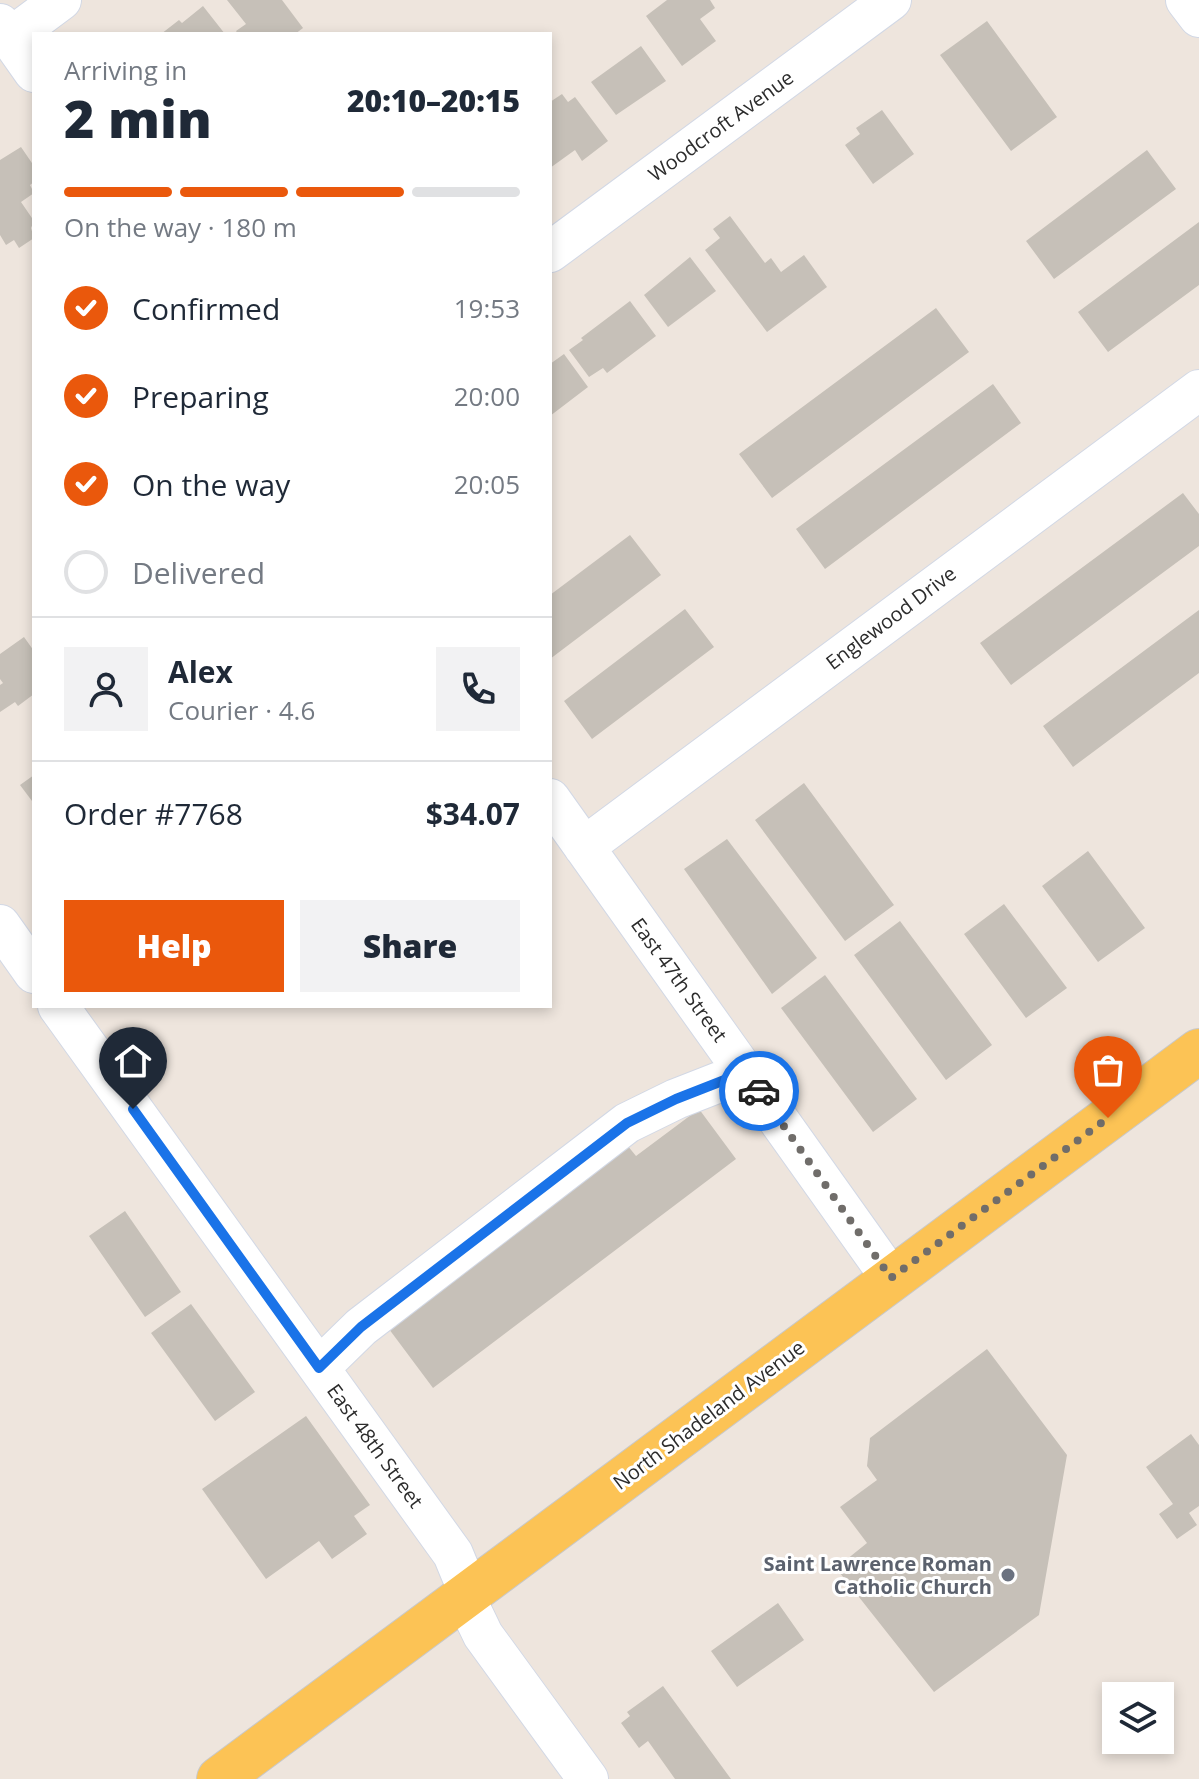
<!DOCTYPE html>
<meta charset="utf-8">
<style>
body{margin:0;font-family:"Open Sans",sans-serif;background:#f2f2f3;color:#1f2937;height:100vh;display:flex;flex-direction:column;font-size:30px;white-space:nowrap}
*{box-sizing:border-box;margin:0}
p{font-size:26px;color:#747a83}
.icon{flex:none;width:44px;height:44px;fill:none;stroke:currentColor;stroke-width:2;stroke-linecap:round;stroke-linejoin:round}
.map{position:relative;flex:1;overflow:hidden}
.side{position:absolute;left:32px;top:32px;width:520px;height:976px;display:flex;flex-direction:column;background:#fff;border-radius:0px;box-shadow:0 4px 12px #0003}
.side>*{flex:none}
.fabs{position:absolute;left:1102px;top:1682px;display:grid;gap:16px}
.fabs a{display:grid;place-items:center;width:72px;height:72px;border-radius:0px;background:#fff;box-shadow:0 4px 12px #0003;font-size:40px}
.pin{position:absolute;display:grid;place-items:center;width:68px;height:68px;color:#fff;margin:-82px -34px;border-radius:50% 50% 50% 0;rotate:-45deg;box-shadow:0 0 8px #0007}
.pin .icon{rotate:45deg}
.courier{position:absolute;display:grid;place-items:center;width:80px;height:80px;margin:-40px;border:6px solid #1a73e8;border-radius:50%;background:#fff;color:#222;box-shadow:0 2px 10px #0007}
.summary em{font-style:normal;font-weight:800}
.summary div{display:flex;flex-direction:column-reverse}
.summary{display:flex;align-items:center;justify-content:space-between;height:136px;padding:0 32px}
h1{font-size:52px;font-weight:800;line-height:60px}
.bar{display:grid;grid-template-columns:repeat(4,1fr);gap:12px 8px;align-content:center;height:96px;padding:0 32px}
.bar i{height:10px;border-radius:6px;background:#e0e1e3}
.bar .selected{background:#ea580c}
.bar p{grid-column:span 4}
.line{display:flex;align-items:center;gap:20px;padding:0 32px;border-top:2px solid #e0e1e3}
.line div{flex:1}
.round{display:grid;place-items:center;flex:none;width:84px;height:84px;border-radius:0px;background:#f2f2f3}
ol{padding:0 32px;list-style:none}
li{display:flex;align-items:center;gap:24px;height:88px}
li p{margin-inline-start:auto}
li .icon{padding:8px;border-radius:50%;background:#ea580c;color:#fff;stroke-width:4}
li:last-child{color:#747a83}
li i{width:44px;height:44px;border:4px solid #e0e1e3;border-radius:50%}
.button{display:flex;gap:16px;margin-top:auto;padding:16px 32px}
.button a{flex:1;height:92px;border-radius:0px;background:#ea580c;color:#fff;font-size:32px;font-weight:800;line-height:92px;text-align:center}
.button a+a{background:#f2f2f3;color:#1f2937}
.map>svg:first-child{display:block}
</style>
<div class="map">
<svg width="1199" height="1779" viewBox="0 0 1199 1779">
<rect width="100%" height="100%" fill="#eee5dd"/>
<path fill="#c6c0b8" d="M227 0H282L303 28 295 34H238L236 31 246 24Z
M667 0H710L715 8 700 19 716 41 682 66 646 16Z
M203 6 225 34H161L179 20 182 23Z
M987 21 1057 117 1011 151 940 55Z
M641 46 666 81 616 115 591 82Z
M562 94 568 102 575 97 608 141 582 161 575 150 550 168V102Z
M882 110 914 154 873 184 845 145 860 134 856 128Z
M21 147 34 166V182L30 185 34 193 21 202 34 221 31 228 34 238 19 248 14 240 6 245 0 235V160Z
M1147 150 1176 189 1054 279 1026 241Z
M730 216 765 263 771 258 781 272 804 255 827 287 767 332 705 250 720 238 713 229Z
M1199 222V285L1108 352 1078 312Z
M690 257 716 291 668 327 644 295Z
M630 301 656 336 607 373 603 368 589 377 569 350 583 340 581 338Z
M936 308 969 352 772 498 739 454Z
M564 354 588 387 550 416V364Z
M993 384 1021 423 825 569 796 529Z
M1183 493 1199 514V546L1011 685 980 643Z
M630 535 661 575 550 659V595Z
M685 609 714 647 592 739 564 701Z
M1199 610V673L1073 767 1043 726Z
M24 637 34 651V694L18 706 15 702 0 712V685L3 683 0 679V654Z
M34 775V799L32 801 20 785Z
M804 783 894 905 845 941 755 820Z
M727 839 817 958 772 994 684 869Z
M1088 851 1145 928 1098 962 1042 886Z
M1004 904 1067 988 1026 1018 964 934Z
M900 921 992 1045 946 1080 854 955Z
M825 975 917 1099 873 1132 781 1008Z
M699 1109 736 1159 433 1388 383 1321 623 1140 636 1156Z
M125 1211 181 1292 145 1317 89 1236Z
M191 1304 255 1392 215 1421 151 1333Z
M987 1349 1067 1455 1039 1615 934 1692 836 1568 867 1543 840 1507 877 1480 867 1466 870 1438Z
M306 1416 370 1505 354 1516 367 1534 332 1559 319 1541 266 1579 202 1489Z
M1191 1434 1199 1445V1506L1189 1513 1197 1525 1177 1539 1159 1514 1173 1504 1146 1467Z
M778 1603 804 1640 737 1687 711 1651Z
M663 1686 731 1779H675L648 1741 639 1748 621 1723 630 1716 627 1712Z"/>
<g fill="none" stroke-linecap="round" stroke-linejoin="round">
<defs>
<path id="minor" d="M1186 0 1199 17
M0 24 34 72
M10 38 61 0
M550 252 891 0
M550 799 891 1278
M584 847 1199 390
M0 925 34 973
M58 1006 453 1554 467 1588 471 1610 483 1635 588 1779
M319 1368 361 1327 627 1123 676 1099 745 1072"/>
<path id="major" d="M219 1779 1199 1051"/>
</defs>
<use href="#minor" stroke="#d2d8e5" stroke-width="42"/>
<use href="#major" stroke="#c8c8c8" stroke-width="46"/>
<use href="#minor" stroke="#fff" stroke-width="40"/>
<use href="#major" stroke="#fcc355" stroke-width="44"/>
</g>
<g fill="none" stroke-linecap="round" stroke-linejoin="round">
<path stroke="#706d6a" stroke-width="8" stroke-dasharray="0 14.4" d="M759 1091 891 1278 1108 1118"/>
<path stroke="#1a73e8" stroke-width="10" d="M133 1109 319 1368 361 1327 627 1123 676 1099 745 1072 759 1091"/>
</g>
<circle fill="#6b7280" stroke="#fff" stroke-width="3" cx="1008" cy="1575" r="8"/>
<g text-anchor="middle" stroke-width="6" stroke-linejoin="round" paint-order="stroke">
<g font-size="20" fill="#2c2c2c" stroke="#fff">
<text transform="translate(721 126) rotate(-36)" y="7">Woodcroft Avenue</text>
<text transform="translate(891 618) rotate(-37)" y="7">Englewood Drive</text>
<text transform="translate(679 980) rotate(54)" y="7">East 47th Street</text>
<text transform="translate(709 1415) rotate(-37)" y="7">North Shadeland Avenue</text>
<text transform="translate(375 1446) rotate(54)" y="7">East 48th Street</text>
</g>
<g font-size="20" font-weight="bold" fill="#5b616d" stroke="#fff" text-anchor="end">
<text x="992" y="1571">Saint Lawrence Roman<tspan x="992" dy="23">Catholic Church</tspan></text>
</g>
</g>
</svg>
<div class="fabs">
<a><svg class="icon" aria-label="layers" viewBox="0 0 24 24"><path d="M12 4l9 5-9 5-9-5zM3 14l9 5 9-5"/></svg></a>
</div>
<div class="pin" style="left:1108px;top:1118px;background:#ea580c"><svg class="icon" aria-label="bag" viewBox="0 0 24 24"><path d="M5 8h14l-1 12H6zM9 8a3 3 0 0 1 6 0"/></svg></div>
<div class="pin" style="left:133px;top:1109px;background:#1f2937"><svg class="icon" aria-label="home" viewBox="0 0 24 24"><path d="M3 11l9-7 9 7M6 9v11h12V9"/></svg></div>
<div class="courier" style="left:759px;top:1091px"><svg class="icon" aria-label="car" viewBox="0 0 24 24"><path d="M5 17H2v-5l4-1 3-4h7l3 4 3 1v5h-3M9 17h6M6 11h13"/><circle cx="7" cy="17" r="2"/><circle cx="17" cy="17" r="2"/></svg></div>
<section class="side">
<div class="summary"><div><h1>2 min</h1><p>Arriving in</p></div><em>20:10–20:15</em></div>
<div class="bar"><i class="selected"></i><i class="selected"></i><i class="selected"></i><i></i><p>On the way · 180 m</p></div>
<ol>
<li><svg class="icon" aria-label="check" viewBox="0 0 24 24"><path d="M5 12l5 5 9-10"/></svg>Confirmed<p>19:53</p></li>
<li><svg class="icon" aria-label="check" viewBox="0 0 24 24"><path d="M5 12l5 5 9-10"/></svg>Preparing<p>20:00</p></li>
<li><svg class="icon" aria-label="check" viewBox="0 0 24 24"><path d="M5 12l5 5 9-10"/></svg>On the way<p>20:05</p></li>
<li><i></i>Delivered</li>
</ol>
<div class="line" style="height:144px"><a class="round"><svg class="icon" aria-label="person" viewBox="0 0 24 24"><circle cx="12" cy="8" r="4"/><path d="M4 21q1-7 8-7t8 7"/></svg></a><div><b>Alex</b><p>Courier · 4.6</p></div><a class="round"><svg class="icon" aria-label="phone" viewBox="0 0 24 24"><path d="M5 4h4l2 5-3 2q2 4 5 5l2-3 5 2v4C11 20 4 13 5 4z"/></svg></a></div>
<div class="line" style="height:104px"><div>Order #7768</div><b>$34.07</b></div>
<div class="button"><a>Help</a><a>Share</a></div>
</section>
</div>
